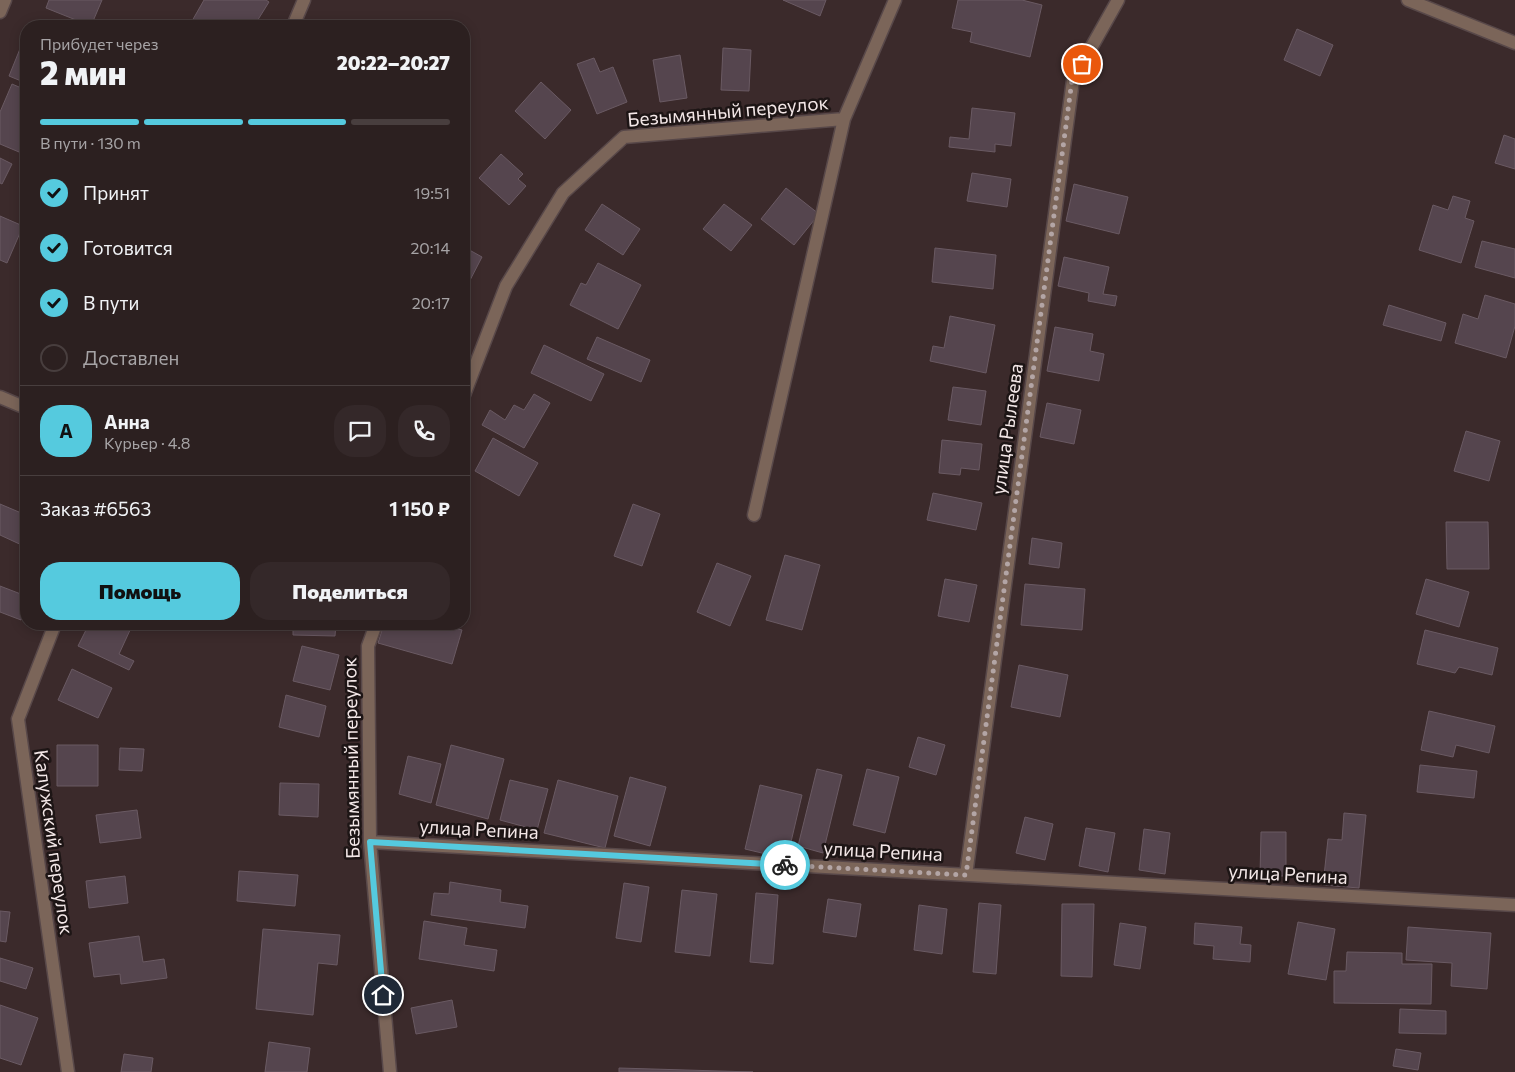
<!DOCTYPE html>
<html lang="ru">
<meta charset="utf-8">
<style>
body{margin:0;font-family:Commissioner,sans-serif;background:#342829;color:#f1f3f6;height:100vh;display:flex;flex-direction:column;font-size:19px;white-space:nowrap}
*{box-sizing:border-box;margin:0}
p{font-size:16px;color:#a6a3a5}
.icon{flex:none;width:28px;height:28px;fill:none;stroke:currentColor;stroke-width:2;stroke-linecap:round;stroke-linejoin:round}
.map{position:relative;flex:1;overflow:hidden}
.side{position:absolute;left:20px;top:20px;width:450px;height:610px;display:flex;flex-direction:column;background:#2c2020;border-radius:20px;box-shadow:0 2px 12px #0003,0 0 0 1px #483e3e}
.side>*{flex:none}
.pin{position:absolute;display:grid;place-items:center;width:42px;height:42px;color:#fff;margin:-21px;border:2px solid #fff;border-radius:50%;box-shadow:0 1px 5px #0007}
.courier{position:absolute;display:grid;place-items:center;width:50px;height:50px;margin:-25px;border:4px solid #55cade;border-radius:50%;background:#fff;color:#222;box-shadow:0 1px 6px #0007}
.summary em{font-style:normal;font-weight:800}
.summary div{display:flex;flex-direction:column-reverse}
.summary{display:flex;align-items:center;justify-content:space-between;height:85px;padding:0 20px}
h1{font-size:32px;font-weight:800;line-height:38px}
.bar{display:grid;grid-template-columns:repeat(4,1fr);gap:8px 5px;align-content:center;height:60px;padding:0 20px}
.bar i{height:6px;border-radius:4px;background:#483e3e}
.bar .selected{background:#55cade}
.bar p{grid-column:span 4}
.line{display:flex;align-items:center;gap:12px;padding:0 20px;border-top:1px solid #483e3e}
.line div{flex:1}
.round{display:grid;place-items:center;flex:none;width:52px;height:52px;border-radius:20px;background:#342829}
ol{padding:0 20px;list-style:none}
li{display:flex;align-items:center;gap:15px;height:55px}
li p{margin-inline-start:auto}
li .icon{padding:5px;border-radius:50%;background:#55cade;color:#111;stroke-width:4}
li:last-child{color:#a6a3a5}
li i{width:28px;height:28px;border:2px solid #483e3e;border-radius:50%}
.primary-button{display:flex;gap:10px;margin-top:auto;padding:10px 20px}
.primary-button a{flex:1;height:58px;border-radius:20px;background:#55cade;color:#111;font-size:20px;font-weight:800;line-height:58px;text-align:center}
.primary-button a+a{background:#342829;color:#f1f3f6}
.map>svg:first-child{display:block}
</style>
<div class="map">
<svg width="1515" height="1072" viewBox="0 0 1515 1072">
<rect width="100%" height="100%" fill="#3b2a2b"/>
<path fill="#55454e" stroke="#6a5a63" d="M49 0H102L91 26 46 8Z
M204 0H266L269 2 254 26H201L192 21Z
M783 0H826L820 16Z
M958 0H1022L1042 5 1030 57 970 42 972 32 952 28Z
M350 20 365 26H347Z
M1297 29 1333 45 1320 76 1284 60Z
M26 34V83L9 76Z
M723 48 751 50 749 91 721 90Z
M680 55 687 98 660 102 653 60Z
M594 58 600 72 613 67 627 102 597 114 577 64Z
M541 82 571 110 545 139 515 111Z
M12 84 26 90V136L19 152 0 144V112Z
M972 108 1015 113 1011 146 995 144V152L949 147 950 137 969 139Z
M1504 135 1515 139V169L1495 163Z
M501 154 523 174 518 179 526 186 509 205 479 178Z
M0 158 12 164 2 184 0 183Z
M972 173 1011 179 1007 207 967 201Z
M1074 184 1128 197 1119 234 1066 221Z
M786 188 819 214 794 245 761 219Z
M1453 196 1470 201 1465 218 1474 221 1461 263 1419 250 1433 205 1448 210Z
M602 204 640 229 623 255 585 230Z
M724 204 752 225 731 251 703 229Z
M0 216 23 226 7 263 0 260Z
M1482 241 1515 249V278L1475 267Z
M464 247 482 257 467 286 464 284Z
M935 248 996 255 993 289 932 282Z
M1064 257 1109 267 1103 294 1117 296 1115 306 1088 301 1089 293 1058 286Z
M598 263 641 285 618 329 570 305 581 283 586 285Z
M1485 295 1515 304V326L1506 358 1455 343 1463 314 1478 319Z
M1389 305 1446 323 1441 341 1383 325Z
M950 316 995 325 986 373 930 361 933 346 944 348Z
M1055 327 1093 334 1090 351 1104 354 1099 381 1047 371Z
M597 337 650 360 641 382 587 359Z
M544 345 604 374 591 401 531 373Z
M953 387 986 391 981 425 948 420Z
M534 394 550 403 524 448 482 425 490 410 505 420 514 405 524 410Z
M1047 403 1081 410 1074 444 1040 437Z
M1466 431 1500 441 1489 481 1454 471Z
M493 438 538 463 519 496 475 471Z
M942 440 982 444 979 470 961 468 960 475 939 473Z
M933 493 982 503 976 530 927 520Z
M0 504 26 515V547L0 535Z
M633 504 660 514 642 566 614 556Z
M1446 522H1488L1489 569H1447Z
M1032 538 1062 543 1059 568 1029 564Z
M785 555 820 565 802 630 766 620Z
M717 563 751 576 730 626 697 612Z
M945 579 977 585 969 622 938 616Z
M1426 579 1469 592 1459 627 1416 614Z
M1025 584 1085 589 1082 630 1021 625Z
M0 586 26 596V605L21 620 0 612Z
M89 624H123L131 628 119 654 134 661 129 670 78 646Z
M293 624H336L335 636 293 635Z
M384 624H439L462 630 452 664 378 643Z
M1425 630 1498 648 1492 675 1459 667 1455 673 1417 664Z
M302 646 339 655 330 690 293 681Z
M1019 665 1068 675 1060 717 1011 707Z
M72 669 112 688 98 718 58 700Z
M286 695 326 706 319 737 279 727Z
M1429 711 1495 726 1489 753 1456 745 1453 757 1421 750Z
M918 737 945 745 936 775 909 767Z
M57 745H98V786H57Z
M451 745 504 759 488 819 436 805Z
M120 748 144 749 142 771 119 770Z
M408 756 441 764 431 803 399 794Z
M1420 765 1477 771 1474 798 1417 792Z
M817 769 842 775 823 853 798 846Z
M867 769 899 777 885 833 853 825Z
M630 777 666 787 650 846 614 836Z
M510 780 548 789 537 830 500 820Z
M558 780 618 796 605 848 544 833Z
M280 783 319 784 318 817 279 815Z
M760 785 802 795 787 859 745 849Z
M137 810 141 838 100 843 96 815Z
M1344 813 1366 815 1359 888 1323 885 1328 839 1342 840Z
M1025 817 1053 824 1045 860 1016 853Z
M1086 828 1115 833 1108 872 1079 866Z
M1144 829 1170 833 1165 874 1139 870Z
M1261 832H1286V876H1260Z
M239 871 298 875 295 906 237 901Z
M125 876 128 903 89 908 86 881Z
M450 882 501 890 500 902 528 906 525 928 431 915 434 893 449 894Z
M624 883 649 887 641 942 616 938Z
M682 890 717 894 710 956 675 952Z
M756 893 778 895 773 964 750 962Z
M828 899 861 904 856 937 823 932Z
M979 903 1001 905 996 974 973 972Z
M1062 904H1094L1092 977 1061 976Z
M919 905 947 909 942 954 914 950Z
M0 911 10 912 6 942 0 941Z
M424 921 467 928 464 945 497 950 494 971 419 959Z
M1298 922 1335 929 1326 980 1288 974Z
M1120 923 1146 927 1140 969 1114 965Z
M1195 923 1242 927 1240 944 1251 945 1250 962 1213 959 1214 946 1194 944Z
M1408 927 1491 933 1487 989 1451 986 1452 963 1406 960Z
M263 929 340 935 337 965 318 963 313 1015 256 1009Z
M139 936 143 962 164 959 167 978 121 984 120 974 94 977 89 943Z
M1347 952 1402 953V964H1432L1431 1004 1334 1003V971H1346Z
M0 958 33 968 26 989 0 981Z
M452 1000 457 1027 416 1034 411 1008Z
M0 1005 38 1018 21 1065 0 1058Z
M1400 1009 1446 1011V1034L1399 1033Z
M269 1042 310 1048 307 1072H265Z
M1396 1049 1421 1053 1418 1070 1393 1066Z
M124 1054 153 1058 151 1072H121Z
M619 1068 753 1072H619Z"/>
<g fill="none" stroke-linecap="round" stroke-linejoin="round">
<defs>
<path id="street" d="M1408 0 1515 43
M0 12 5 0
M293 26 304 0
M464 395 506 286 563 193 624 137 844 119 895 0
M0 397 26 408
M754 515 844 119
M55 624 18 719 68 1072
M376 624 368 646 370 842 390 1072
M370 842 1515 905
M966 875 1073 80 1118 0"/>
</defs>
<use href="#street" stroke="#584849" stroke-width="15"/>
<use href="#street" stroke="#7b6559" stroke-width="12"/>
</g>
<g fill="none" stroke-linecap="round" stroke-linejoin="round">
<path stroke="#b3a5a5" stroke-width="5" stroke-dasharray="0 9" d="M785 865 966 875 1072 80 1082 64"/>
<path stroke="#55cade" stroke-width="6" d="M383 995 370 842 785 865"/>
</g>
<g text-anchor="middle" stroke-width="5" stroke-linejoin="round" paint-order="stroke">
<g font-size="19" fill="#f3e7e7" stroke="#1d1515">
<text transform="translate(728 111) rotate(-5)" y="7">Безымянный переулок</text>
<text transform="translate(1007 429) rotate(-82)" y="7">улица Рылеева</text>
<text transform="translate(351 758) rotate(-91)" y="7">Безымянный переулок</text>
<text transform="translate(479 829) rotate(3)" y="7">улица Репина</text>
<text transform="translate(54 842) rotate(82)" y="7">Калужский переулок</text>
<text transform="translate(883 851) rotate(3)" y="7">улица Репина</text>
<text transform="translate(1288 874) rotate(3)" y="7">улица Репина</text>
</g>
</g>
</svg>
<div class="pin" style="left:1082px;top:64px;background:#ea580c"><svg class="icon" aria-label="bag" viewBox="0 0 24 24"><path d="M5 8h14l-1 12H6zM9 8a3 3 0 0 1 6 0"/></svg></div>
<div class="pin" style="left:383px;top:995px;background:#1f2937"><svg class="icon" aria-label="home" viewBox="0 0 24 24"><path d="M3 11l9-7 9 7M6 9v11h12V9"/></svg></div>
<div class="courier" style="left:785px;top:865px"><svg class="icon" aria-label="bike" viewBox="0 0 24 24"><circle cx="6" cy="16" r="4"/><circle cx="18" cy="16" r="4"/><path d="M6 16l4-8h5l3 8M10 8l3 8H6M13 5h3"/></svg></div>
<section class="side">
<div class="summary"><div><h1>2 мин</h1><p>Прибудет через</p></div><em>20:22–20:27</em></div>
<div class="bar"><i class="selected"></i><i class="selected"></i><i class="selected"></i><i></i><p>В пути · 130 m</p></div>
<ol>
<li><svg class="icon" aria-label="check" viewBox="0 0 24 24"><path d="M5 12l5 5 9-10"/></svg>Принят<p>19:51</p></li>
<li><svg class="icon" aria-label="check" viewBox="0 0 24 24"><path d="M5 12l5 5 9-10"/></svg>Готовится<p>20:14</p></li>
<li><svg class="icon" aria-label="check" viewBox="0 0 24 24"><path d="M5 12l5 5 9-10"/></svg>В пути<p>20:17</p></li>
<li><i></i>Доставлен</li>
</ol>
<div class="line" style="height:90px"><b class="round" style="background:#55cade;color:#111">А</b><div><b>Анна</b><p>Курьер · 4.8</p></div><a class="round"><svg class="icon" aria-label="chat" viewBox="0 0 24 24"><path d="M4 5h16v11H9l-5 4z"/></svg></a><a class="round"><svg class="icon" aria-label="phone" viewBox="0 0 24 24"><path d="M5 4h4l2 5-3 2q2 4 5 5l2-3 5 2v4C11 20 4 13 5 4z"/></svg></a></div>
<div class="line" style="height:65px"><div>Заказ #6563</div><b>1 150 ₽</b></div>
<div class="primary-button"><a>Помощь</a><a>Поделиться</a></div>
</section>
</div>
